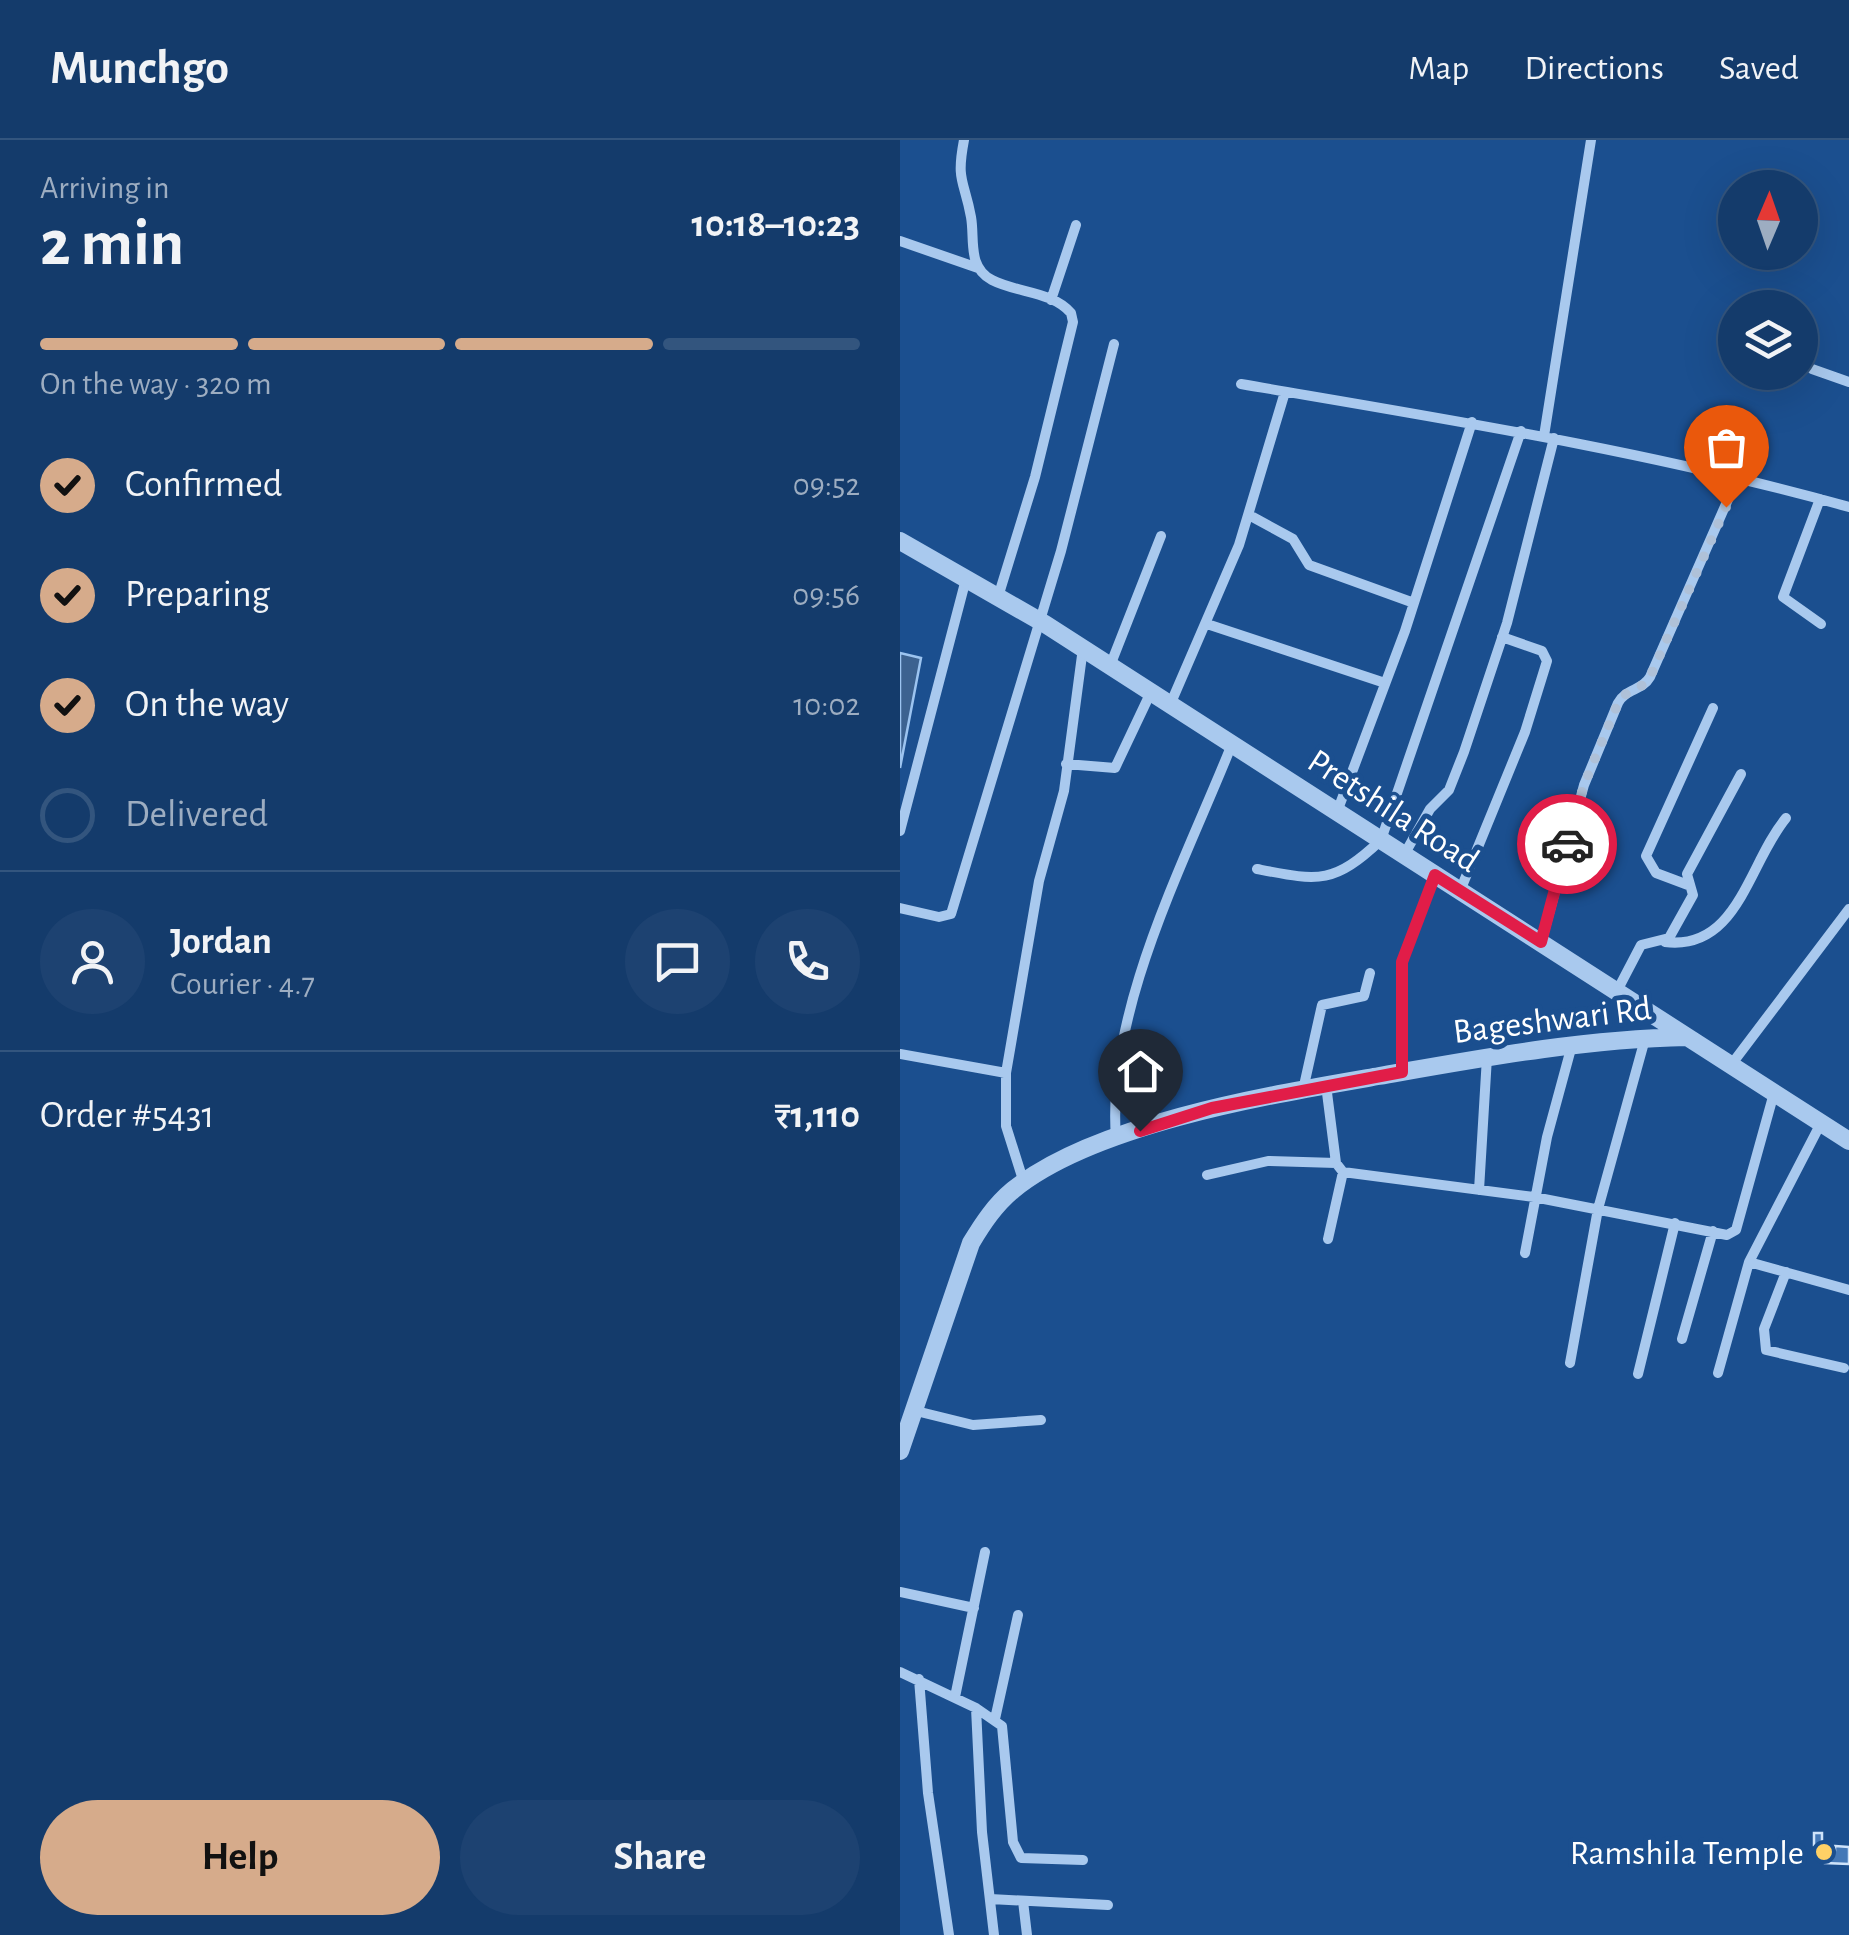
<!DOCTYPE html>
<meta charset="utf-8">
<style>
body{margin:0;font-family:"Alegreya Sans",sans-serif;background:#1d4271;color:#f1f3f6;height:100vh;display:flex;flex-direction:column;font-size:38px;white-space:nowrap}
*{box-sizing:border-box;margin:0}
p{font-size:32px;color:#9dadc1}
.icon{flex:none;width:55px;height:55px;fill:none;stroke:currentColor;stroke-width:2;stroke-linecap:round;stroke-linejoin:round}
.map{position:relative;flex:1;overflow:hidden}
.panel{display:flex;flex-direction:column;background:#143b6b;width:900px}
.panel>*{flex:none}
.needle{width:65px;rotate:2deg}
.controls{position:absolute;left:818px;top:30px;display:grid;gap:20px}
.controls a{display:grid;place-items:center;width:100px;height:100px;border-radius:50%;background:#143b6b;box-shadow:0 10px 40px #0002,0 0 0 2px #33557e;font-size:50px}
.pin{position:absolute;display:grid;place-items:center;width:85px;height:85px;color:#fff;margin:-102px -42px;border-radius:50% 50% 50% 0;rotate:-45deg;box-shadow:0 0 10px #0007}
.pin .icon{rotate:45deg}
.courier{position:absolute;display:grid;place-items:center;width:100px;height:100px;margin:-50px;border:8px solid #e11d48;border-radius:50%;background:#fff;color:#222;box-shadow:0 2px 12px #0007}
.summary em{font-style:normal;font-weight:700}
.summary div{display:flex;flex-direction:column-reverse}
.summary{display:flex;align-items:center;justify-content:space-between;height:170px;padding:0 40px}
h1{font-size:65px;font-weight:700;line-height:75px}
.bar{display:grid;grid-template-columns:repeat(4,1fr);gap:15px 10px;align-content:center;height:120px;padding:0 40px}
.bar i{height:12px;border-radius:8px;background:#33557e}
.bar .on{background:#d6ab8b}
.bar p{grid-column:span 4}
.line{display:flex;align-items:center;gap:25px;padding:0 40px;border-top:2px solid #33557e}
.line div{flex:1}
.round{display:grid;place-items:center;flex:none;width:105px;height:105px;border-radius:52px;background:#1d4271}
ol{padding:0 40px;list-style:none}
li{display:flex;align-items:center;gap:30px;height:110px}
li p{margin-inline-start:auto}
li .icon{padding:10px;border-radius:50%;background:#d6ab8b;color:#111;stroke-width:4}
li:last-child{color:#9dadc1}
li i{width:55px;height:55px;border:5px solid #33557e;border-radius:50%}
.action{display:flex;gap:20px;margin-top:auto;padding:20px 40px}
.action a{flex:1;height:115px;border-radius:60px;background:#d6ab8b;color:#111;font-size:40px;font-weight:700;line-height:115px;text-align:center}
.action a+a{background:#1d4271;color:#f1f3f6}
header{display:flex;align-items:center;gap:60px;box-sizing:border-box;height:140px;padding:0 50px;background:#143b6b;border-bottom:2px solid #33557e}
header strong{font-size:48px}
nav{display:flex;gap:55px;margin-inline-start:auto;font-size:35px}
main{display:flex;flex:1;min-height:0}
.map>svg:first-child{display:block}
</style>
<header>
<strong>Munchgo</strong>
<nav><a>Map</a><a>Directions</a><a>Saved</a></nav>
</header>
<main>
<section class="panel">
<div class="summary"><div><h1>2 min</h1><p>Arriving in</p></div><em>10:18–10:23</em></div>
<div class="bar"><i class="on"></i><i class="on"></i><i class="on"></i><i></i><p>On the way · 320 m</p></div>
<ol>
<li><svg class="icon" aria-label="check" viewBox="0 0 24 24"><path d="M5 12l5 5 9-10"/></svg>Confirmed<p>09:52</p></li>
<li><svg class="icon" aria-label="check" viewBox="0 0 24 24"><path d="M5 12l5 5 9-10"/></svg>Preparing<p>09:56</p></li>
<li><svg class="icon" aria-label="check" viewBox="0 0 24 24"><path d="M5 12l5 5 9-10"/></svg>On the way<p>10:02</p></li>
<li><i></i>Delivered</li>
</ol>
<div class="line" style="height:180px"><a class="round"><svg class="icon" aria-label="person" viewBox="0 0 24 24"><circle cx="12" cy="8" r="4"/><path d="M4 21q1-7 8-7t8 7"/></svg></a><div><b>Jordan</b><p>Courier · 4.7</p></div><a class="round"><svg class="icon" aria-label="chat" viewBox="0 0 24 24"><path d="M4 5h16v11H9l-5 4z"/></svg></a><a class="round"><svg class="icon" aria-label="phone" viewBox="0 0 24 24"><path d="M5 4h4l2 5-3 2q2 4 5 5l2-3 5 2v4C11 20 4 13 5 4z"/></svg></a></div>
<div class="line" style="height:130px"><div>Order #5431</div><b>₹1,110</b></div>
<div class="action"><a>Help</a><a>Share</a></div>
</section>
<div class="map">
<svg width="949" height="1795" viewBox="0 0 949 1795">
<rect width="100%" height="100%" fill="#1b4f8f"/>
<path fill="#3c6290" stroke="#9cc4f0" stroke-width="2.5" d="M0 513 21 518 0 628Z"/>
<path fill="#4478b7" stroke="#cfe3fa" stroke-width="2.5" d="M914 1693H922V1705H914Z
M935 1706 949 1707V1724L925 1723V1710H935Z"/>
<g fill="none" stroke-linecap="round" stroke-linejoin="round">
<path stroke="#a9c9ee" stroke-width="10" d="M64 0C56 42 64 39 71 77 75 99 67 127 92 140 117 153 152 151 171 173L173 182 135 337 98 457
M0 101 78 128
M151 160 176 85
M912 229 949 242
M341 244C545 279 749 311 949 367
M644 296 691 0
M920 359 883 457 921 484
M349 375 393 399 409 425 514 463
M307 484 485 543
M210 526 261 396
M270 565 339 405 385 252
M166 624 215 628 251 552
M437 672 505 491 572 282
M0 691 66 439
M504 715 530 669 549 650 564 612 607 483 654 298
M357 729C419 741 433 745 481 700L621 291
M788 745 756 733 746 716 813 568
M560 751 625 592 647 521 642 511 602 497
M0 768 39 777 51 774 161 411 214 204
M765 802C838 811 848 724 886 678
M641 803 684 645 718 563C726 548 742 551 750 537L837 339
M717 851 741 805 769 798 793 755 787 734 841 634
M0 914 106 933
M831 925 949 769
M502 932V821L535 735
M426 945 436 1023 443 1032 634 1057 827 1095 836 1090 874 953
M403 950 422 865 464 856 470 833
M216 998C206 870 285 722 332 604
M307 1035 368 1021 436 1023
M124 1043 106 986V933L139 741 164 651 183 508
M579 1050 587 917
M428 1099 443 1032
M625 1113 647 997 672 905
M849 1122 949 1150
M886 1132 864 1189 866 1210 944 1228
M782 1199 813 1091
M670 1223 698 1069 745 899
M818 1233 849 1122 921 983
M738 1234 775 1083
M12 1270 73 1285 141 1280
M0 1452 74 1468
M0 1532 76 1568 102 1586 113 1702 121 1718 183 1720
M19 1539 28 1653 49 1795
M55 1557 85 1412
M76 1568 82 1692 94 1795
M95 1579 118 1475
M90 1759 208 1765
M123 1761 127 1795"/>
<path stroke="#a9c9ee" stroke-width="18" d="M0 401 145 484 949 1001
M0 1311 71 1103C83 1083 95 1065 113 1050 195 983 375 954 479 936 582 918 683 899 787 897"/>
</g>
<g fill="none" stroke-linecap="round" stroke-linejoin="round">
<path stroke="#afc1d8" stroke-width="10" stroke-dasharray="0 18" d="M667 704 684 645 718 563C726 548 742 551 750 537L826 367"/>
<path stroke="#e11d48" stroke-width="12" d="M240 991 312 968 502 932V822L535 735 641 802 667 704"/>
</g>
<circle fill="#ffd166" stroke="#1b4f8f" stroke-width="4" cx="924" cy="1712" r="10"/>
<g text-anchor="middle" stroke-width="10" stroke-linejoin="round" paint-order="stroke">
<g font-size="35" fill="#fff" stroke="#1b4f8f">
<text transform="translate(494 670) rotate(33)" y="12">Pretshila Road</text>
<text transform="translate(652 879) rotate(-7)" y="12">Bageshwari Rd</text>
</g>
<g font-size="35" fill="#fff" stroke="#1b4f8f" text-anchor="end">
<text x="904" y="1724">Ramshila Temple</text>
</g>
</g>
</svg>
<div class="controls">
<a><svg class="needle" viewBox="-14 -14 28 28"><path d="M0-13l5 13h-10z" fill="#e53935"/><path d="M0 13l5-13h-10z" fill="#9dadc1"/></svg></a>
<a><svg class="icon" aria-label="layers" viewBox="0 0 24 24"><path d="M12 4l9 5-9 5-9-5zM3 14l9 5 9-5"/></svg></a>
</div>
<div class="pin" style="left:826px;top:367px;background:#ea580c"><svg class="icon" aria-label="bag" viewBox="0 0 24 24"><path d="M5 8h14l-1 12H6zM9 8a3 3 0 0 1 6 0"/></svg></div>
<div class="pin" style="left:240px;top:991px;background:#1f2937"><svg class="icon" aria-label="home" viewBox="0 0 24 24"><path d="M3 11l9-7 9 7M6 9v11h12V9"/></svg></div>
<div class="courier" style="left:667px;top:704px"><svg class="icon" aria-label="car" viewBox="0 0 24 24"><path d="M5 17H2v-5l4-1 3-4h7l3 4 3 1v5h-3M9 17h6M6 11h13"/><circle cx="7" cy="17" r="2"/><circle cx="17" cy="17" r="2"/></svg></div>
</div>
</main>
